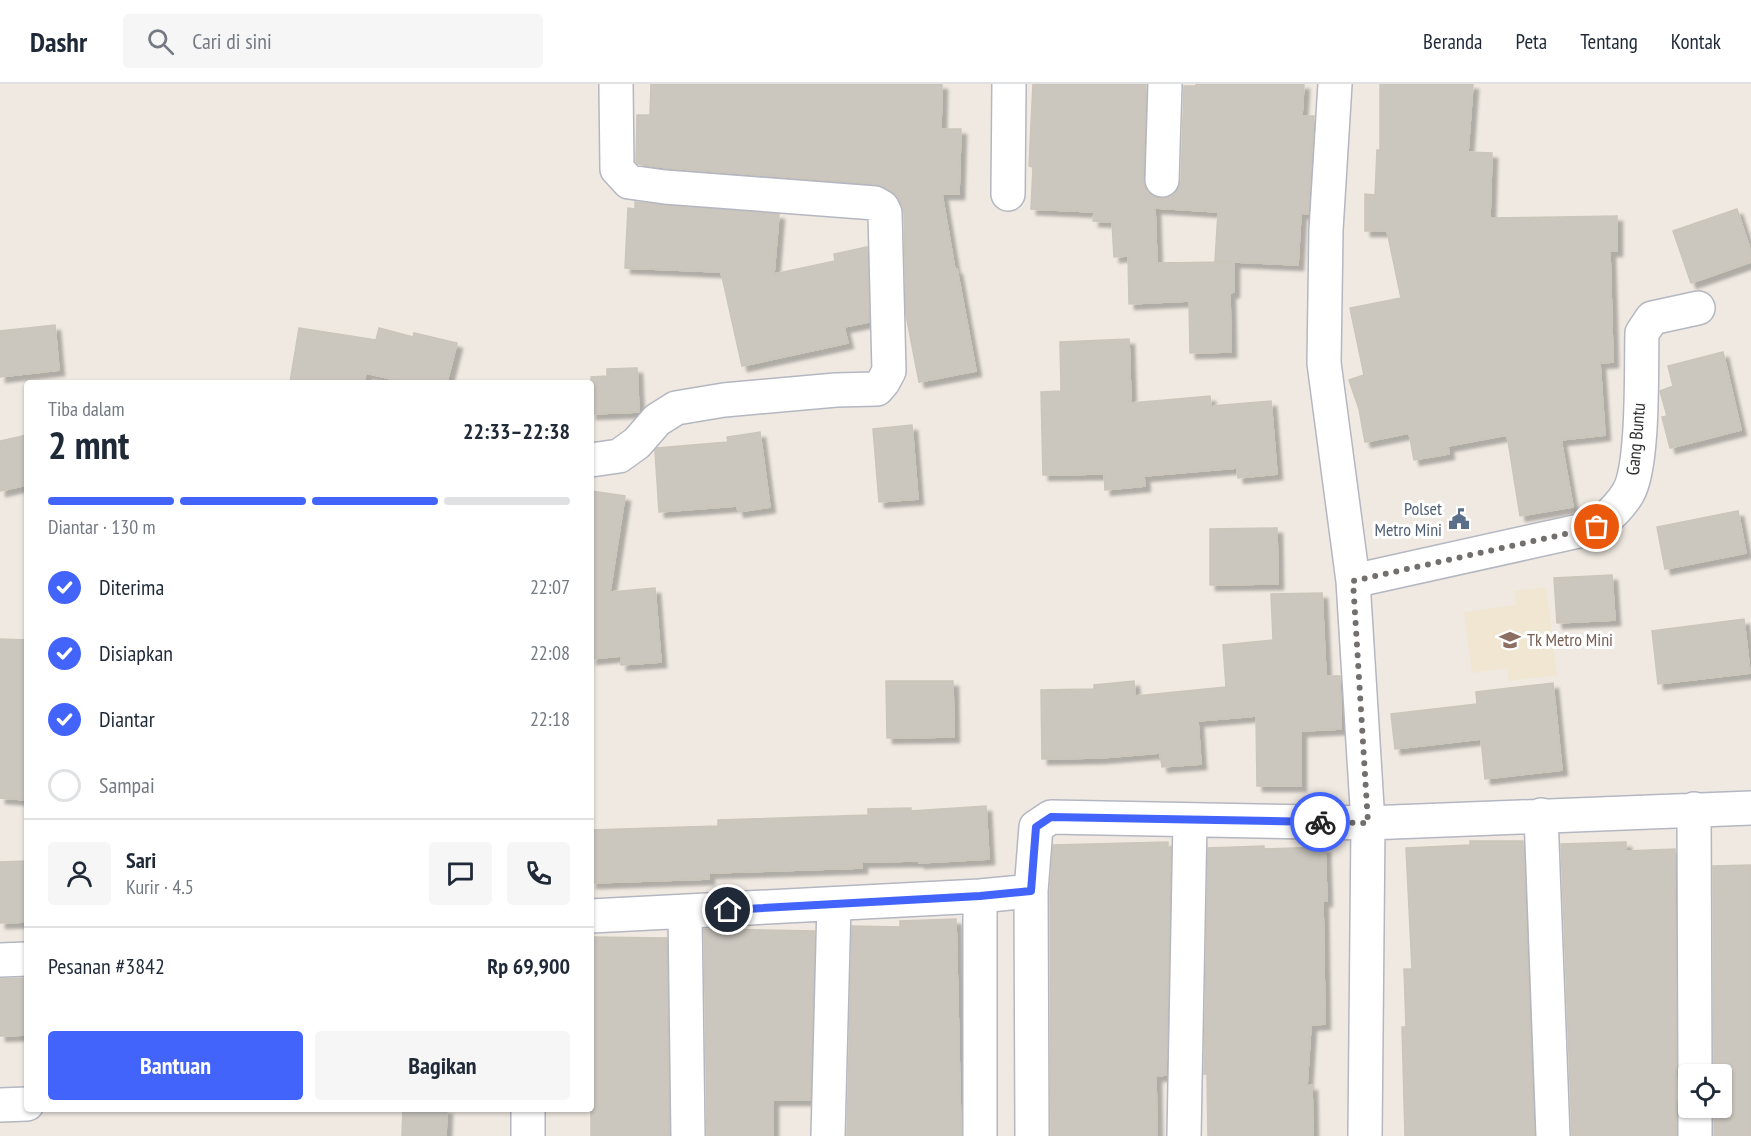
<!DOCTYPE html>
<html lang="id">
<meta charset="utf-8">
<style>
body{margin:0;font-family:"PT Sans Narrow",sans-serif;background:#f6f6f7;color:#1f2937;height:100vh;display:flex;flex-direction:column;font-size:22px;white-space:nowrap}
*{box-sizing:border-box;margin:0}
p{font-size:20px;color:#747a83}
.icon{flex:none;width:33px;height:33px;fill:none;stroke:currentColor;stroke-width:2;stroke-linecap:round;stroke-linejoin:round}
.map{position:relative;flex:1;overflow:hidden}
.side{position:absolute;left:24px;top:296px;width:570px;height:732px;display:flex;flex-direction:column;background:#fff;border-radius:6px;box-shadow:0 2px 4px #0004}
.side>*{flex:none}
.buttons{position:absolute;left:1678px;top:980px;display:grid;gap:12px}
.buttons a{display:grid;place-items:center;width:54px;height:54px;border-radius:6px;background:#fff;box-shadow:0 2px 4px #0004;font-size:30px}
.pin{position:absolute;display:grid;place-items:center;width:51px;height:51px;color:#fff;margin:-26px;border:3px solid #fff;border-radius:50%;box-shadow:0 2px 6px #0007}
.courier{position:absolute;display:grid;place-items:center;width:60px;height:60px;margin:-30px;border:4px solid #4264fb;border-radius:50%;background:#fff;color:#222;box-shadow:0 2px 8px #0007}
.overview em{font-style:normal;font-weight:800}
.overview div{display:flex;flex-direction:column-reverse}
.overview{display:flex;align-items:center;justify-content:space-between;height:102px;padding:0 24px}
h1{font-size:39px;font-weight:800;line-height:45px}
.bar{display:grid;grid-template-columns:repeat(4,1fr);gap:9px 6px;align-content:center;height:72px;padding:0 24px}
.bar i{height:8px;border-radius:4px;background:#e0e1e3}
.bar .on{background:#4264fb}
.bar p{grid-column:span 4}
.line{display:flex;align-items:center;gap:15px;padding:0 24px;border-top:2px solid #e0e1e3}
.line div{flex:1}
.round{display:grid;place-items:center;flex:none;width:63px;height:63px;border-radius:6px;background:#f6f6f7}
ol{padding:0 24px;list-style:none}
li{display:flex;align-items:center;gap:18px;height:66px}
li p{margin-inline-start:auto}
li .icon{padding:6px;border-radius:50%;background:#4264fb;color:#fff;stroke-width:4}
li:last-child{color:#747a83}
li i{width:33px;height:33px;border:3px solid #e0e1e3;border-radius:50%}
.action{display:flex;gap:12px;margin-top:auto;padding:12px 24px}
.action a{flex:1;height:69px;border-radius:6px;background:#4264fb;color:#fff;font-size:24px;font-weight:800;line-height:69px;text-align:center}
.action a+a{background:#f6f6f7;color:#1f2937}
header{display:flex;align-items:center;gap:36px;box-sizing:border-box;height:84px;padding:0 30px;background:#fff;border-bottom:2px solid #e0e1e3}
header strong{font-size:28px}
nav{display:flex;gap:33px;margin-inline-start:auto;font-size:21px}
.search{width:420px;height:54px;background:#f6f6f7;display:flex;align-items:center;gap:15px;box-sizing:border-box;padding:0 21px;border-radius:6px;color:#747a83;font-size:22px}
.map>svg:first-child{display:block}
</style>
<header>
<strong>Dashr</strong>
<div class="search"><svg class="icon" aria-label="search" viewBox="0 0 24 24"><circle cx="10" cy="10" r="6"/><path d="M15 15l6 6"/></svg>Cari di sini</div>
<nav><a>Beranda</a><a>Peta</a><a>Tentang</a><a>Kontak</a></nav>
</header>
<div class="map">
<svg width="1751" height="1052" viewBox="0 0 1751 1052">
<defs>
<filter id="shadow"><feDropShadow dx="5.5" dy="5.5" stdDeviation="1.5" flood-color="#0004"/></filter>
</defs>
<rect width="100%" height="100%" fill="#efe9e1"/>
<path fill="#f0e6d1" d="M1546 503 1557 591 1509 597 1507 584 1472 589 1464 528 1516 521 1514 507Z"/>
<path fill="#cbc7bf" stroke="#cbc5ba" stroke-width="1.5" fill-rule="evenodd" filter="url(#shadow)" d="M651 0H942L941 45H961L959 110H942L955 186 957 185 976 287 919 298 906 231 904 129 896 110 876 100 667 84 638 80 636 78 637 31H650Z
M1033 0H1146L1143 96 1146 105 1152 112 1162 115 1171 112 1178 105 1181 97 1184 2H1196V0H1304L1302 32H1314L1308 130 1301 129 1298 181 1234 178V208L1230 209 1231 268 1190 269 1189 217 1129 220 1128 172 1114 173 1112 138 1093 137 1094 128 1031 125 1033 83 1029 82ZM1155 124 1218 128 1215 177 1231 178 1157 179Z
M1380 0H1473L1468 68 1492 69 1490 134 1617 132V167H1610L1613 278 1600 279 1605 351 1561 356 1573 423 1520 432 1507 351 1448 362 1449 370 1414 376 1409 349 1365 358 1359 325 1349 296 1364 291 1350 224 1401 214 1387 147H1365V110L1375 111 1377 66H1380Z
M635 118 779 130 774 190 835 177 834 170 867 163 869 238 844 243 848 259 742 282 721 188 625 184 628 124 635 125Z
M1737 125 1751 168V178L1691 199 1673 147Z
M55 241 59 286 0 293V247Z
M299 244 376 256 379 244 413 253 414 249 457 259 447 298H404L366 289 364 298H290Z
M1129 255 1131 319 1210 312 1211 322 1271 317 1277 390 1238 394 1237 384 1144 392 1145 402 1105 406 1104 390 1043 391 1041 308 1061 307 1060 258Z
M1723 268 1741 346 1670 364 1662 333 1667 332 1660 307 1673 302 1668 282Z
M637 284 639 328 591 330V293L607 292V285Z
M912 341 918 415 879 418 873 345Z
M760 348 770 423 738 428 737 422 659 428 655 367 657 364 728 358 727 353Z
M27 351V401L0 407V357Z
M591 407 625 412 610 508 655 504 661 578 621 581V572L591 575Z
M1738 427 1746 469 1665 485 1657 443Z
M1277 444 1278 500 1210 501V445Z
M1612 491 1615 536 1557 539 1554 494Z
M1322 509 1326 592H1340L1341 645 1301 647V702H1257L1256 632 1198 637 1201 680 1162 683 1160 669 1100 674 1042 675 1041 606 1094 605V601L1134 597 1135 612 1226 603 1223 561 1273 556 1271 510Z
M1744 535 1750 589 1658 600 1652 547Z
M0 555 27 556V716L0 714Z
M886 597H953L954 653 887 654Z
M1553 599 1562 686 1485 695 1481 655 1395 665 1391 630 1477 620 1476 608Z
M986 722 989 775 919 779V777L862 778V784L709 789V795L591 799V746L718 742V736L868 731V725L911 724V727Z
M1470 757H1523L1534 1052H1405L1402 943H1406L1404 885H1412L1406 764 1470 761Z
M1168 758V766L1171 765 1166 991 1156 992 1157 1052H1051L1050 808 1053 761Z
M1626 758V767L1675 765 1676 990 1679 1000 1686 1007 1679 1013 1676 1022V1052H1572L1561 760Z
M1264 762V765L1325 763 1327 817H1323L1325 940 1311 941 1307 1002 1312 1001 1313 1052H1208L1207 990H1204L1208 764Z
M27 777V838L0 839V778Z
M1751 781V1052H1714V1023H1722V990H1714L1713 782Z
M956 835 961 1052H847L852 842 900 843V837Z
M704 845 815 847 810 1016H773V1052H707Z
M591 853 667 854 669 1052H591Z
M27 894V951L0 952V895Z
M403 1024 447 1025 446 1052H402Z"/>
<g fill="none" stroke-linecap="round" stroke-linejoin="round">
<defs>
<path id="minor" d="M1335 0 1326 146 1324 279 1353 497 1368 739 1365 1052
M1162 96 1165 0
M1008 110 1009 0
M591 376 619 372 637 359 657 336 676 324 724 316 836 306 877 305 883 298 889 287 885 129 882 123 875 119 665 103 629 98 617 85 616 0
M1353 497 1597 443C1608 433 1620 423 1628 409 1644 383 1641 284 1642 249L1652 234 1698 224
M1694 725 1695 990
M1541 731 1553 1052
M980 812V1052
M685 828 688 1052
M591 832 980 812 1031 807
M0 876 27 875
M0 1021 27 1020
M1695 1023V1052
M528 1052V1024
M828 1052 834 820
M1032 1052 1031 807 1036 743 1051 733 1368 739 1751 724
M1184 1052 1190 736"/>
</defs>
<use href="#minor" stroke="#b4b7c1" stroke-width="36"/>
<use href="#minor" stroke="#fff" stroke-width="33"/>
</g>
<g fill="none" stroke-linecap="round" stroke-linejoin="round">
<path stroke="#726f6d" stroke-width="6" stroke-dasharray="0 10.8" d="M1320 738 1368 739 1353 497 1597 443"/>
<path stroke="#4264fb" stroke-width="8" d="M728 826 980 812 1031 807 1036 743 1051 733 1320 738"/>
</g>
<defs>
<symbol id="civic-bare" viewBox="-9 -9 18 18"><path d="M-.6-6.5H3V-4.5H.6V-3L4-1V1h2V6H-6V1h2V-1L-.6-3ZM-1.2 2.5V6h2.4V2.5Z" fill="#5c6f8a" stroke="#fff" stroke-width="2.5" paint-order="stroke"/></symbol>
<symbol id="school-bare" viewBox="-9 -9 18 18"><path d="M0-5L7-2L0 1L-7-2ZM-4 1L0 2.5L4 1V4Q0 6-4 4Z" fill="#8d6e63" stroke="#fff" stroke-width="2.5" paint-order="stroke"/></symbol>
</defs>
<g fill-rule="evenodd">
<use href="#civic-bare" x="1444" y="420" width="30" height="30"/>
<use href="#school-bare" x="1495" y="541" width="30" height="30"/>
</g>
<g text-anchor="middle" stroke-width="6" stroke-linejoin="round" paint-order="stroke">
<g font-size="18" fill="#2e2e2e" stroke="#fff">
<text transform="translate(1636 355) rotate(-85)" y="6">Gang Buntu</text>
</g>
<g font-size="18" fill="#4e5e75" stroke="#fff" text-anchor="end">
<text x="1442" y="431">Polset<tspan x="1442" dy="21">Metro Mini</tspan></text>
</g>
<g font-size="18" fill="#785e54" stroke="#fff" text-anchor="start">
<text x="1527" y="562">Tk Metro Mini</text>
</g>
</g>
</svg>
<div class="buttons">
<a><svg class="icon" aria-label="locate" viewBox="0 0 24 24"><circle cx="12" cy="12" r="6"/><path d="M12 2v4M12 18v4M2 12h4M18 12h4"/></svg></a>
</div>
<div class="pin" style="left:1597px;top:443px;background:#ea580c"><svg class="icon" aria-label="bag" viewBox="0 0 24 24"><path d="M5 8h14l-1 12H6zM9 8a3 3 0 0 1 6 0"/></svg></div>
<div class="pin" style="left:728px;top:826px;background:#1f2937"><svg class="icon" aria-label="home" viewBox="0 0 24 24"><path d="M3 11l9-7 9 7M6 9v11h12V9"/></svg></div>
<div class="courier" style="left:1320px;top:738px"><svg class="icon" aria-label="bike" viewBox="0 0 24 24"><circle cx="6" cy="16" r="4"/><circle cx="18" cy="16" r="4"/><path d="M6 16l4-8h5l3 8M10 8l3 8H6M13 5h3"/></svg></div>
<section class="side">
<div class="overview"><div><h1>2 mnt</h1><p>Tiba dalam</p></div><em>22:33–22:38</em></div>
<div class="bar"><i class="on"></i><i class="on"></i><i class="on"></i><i></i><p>Diantar · 130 m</p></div>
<ol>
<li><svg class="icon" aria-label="check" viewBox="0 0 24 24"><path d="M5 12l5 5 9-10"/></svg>Diterima<p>22:07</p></li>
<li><svg class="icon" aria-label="check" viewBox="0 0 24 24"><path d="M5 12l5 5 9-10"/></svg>Disiapkan<p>22:08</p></li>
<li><svg class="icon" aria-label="check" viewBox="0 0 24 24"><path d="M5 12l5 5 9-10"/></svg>Diantar<p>22:18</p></li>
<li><i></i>Sampai</li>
</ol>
<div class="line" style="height:108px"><a class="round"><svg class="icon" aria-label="person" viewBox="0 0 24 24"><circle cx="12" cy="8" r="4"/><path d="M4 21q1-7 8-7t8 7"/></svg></a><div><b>Sari</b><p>Kurir · 4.5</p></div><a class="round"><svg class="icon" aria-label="chat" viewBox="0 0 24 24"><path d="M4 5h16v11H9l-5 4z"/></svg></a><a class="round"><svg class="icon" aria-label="phone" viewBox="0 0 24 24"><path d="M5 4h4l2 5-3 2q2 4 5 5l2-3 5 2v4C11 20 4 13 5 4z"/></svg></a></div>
<div class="line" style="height:78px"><div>Pesanan #3842</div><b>Rp 69,900</b></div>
<div class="action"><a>Bantuan</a><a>Bagikan</a></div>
</section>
</div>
